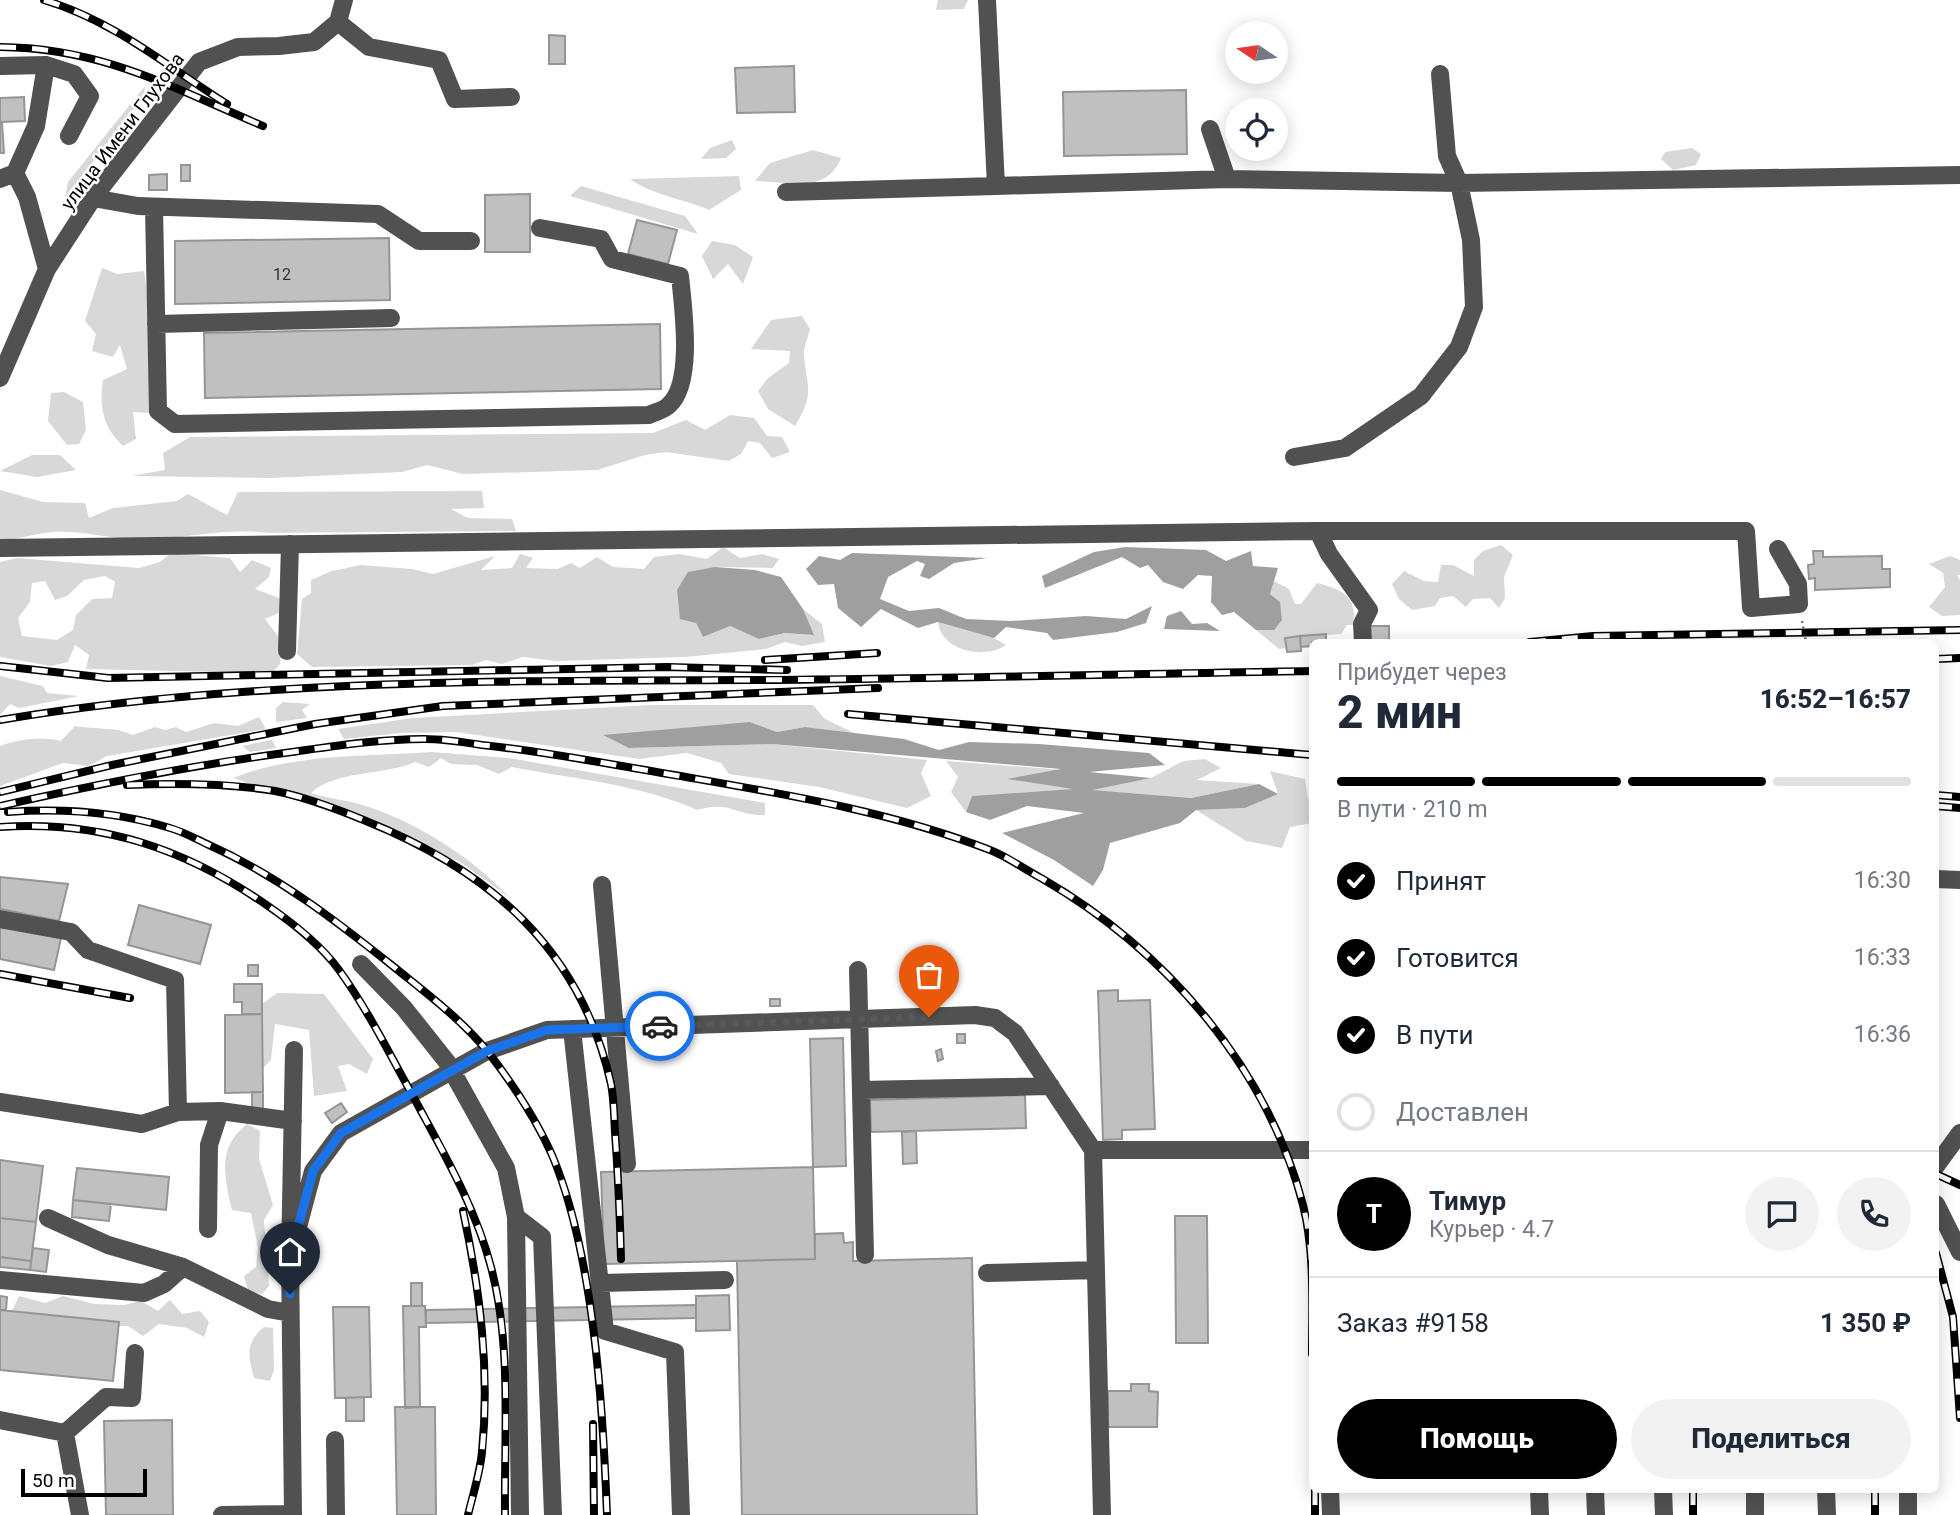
<!DOCTYPE html>
<html lang="ru">
<meta charset="utf-8">
<style>
body{margin:0;font-family:Roboto,sans-serif;background:#f2f2f3;color:#1f2937;height:100vh;display:flex;flex-direction:column;font-size:26px;white-space:nowrap}
*{box-sizing:border-box;margin:0}
p{font-size:23px;color:#747a83}
.icon{flex:none;width:38px;height:38px;fill:none;stroke:currentColor;stroke-width:2;stroke-linecap:round;stroke-linejoin:round}
.map{position:relative;flex:1;overflow:hidden}
.sheet{position:absolute;left:1309px;top:639px;width:630px;height:854px;display:flex;flex-direction:column;background:#fff;border-radius:10px;box-shadow:0 4px 18px #0003}
.sheet>*{flex:none}
.needle{width:46px;rotate:283deg}
.fabs{position:absolute;left:1225px;top:21px;display:grid;gap:14px}
.fabs a{display:grid;place-items:center;width:63px;height:63px;border-radius:50%;background:#fff;box-shadow:0 4px 18px #0003;font-size:35px}
.scale{position:absolute;left:21px;bottom:18px;width:126px;box-sizing:border-box;padding-left:7px;border:4px solid #000;border-top:0;font-size:19px;line-height:24px;white-space:nowrap;color:#000;-webkit-text-stroke:5px #fff;paint-order:stroke}
.pin{position:absolute;display:grid;place-items:center;width:60px;height:60px;color:#fff;margin:-72px -30px;border-radius:50% 50% 50% 0;rotate:-45deg;box-shadow:0 0 7px #0007}
.pin .icon{rotate:45deg}
.courier{position:absolute;display:grid;place-items:center;width:70px;height:70px;margin:-35px;border:5px solid #1a73e8;border-radius:50%;background:#fff;color:#222;box-shadow:0 2px 9px #0007}
.overview em{font-style:normal;font-weight:800}
.overview div{display:flex;flex-direction:column-reverse}
.overview{display:flex;align-items:center;justify-content:space-between;height:119px;padding:0 28px}
h1{font-size:46px;font-weight:800;line-height:52px}
.bar{display:grid;grid-template-columns:repeat(4,1fr);gap:10px 7px;align-content:center;height:84px;padding:0 28px}
.bar i{height:9px;border-radius:5px;background:#e0e1e3}
.bar .selected{background:#000}
.bar p{grid-column:span 4}
.line{display:flex;align-items:center;gap:18px;padding:0 28px;border-top:2px solid #e0e1e3}
.line div{flex:1}
.round{display:grid;place-items:center;flex:none;width:74px;height:74px;border-radius:37px;background:#f2f2f3}
ol{padding:0 28px;list-style:none}
li{display:flex;align-items:center;gap:21px;height:77px}
li p{margin-inline-start:auto}
li .icon{padding:7px;border-radius:50%;background:#000;color:#fff;stroke-width:4}
li:last-child{color:#747a83}
li i{width:38px;height:38px;border:4px solid #e0e1e3;border-radius:50%}
.action{display:flex;gap:14px;margin-top:auto;padding:14px 28px}
.action a{flex:1;height:80px;border-radius:42px;background:#000;color:#fff;font-size:28px;font-weight:800;line-height:80px;text-align:center}
.action a+a{background:#f2f2f3;color:#1f2937}
.map>svg:first-child{display:block}
</style>
<div class="map">
<svg width="1960" height="1515" viewBox="0 0 1960 1515">
<rect width="100%" height="100%" fill="#fff"/>
<path fill="#d8d8d8" fill-rule="evenodd" d="M938 0H968L964 9 936 10Z
M145 86 144 95 65 198 68 182Z
M732 140 736 149 726 158 701 159 710 148Z
M1692 148 1701 154 1696 165 1673 170 1661 159 1665 152Z
M813 150 841 158C827 194 789 182 755 181L770 163Z
M739 176 741 190 709 210C682 198 654 196 630 179Z
M581 186 685 216 698 234 570 196Z
M712 241 735 245 753 257 743 284 728 264 713 279 702 256Z
M102 268 117 274 144 271 150 311V413L133 412 136 439 123 446C103 428 99 407 103 380L127 369 120 345 113 357 92 351 96 334 85 321Z
M802 316 810 329C808 338 803 348 804 357 808 390 814 395 795 426L768 409 758 391 768 378 789 363 790 351 751 349 771 320Z
M64 392 83 402 86 430 79 444 67 445 48 421 51 393Z
M730 415 754 418 767 436 782 437 790 452 772 458 760 443 748 441 741 454 729 461 666 452 645 455 597 470 463 474 427 465 402 472 270 478 131 476 165 470 163 453 190 437 653 433 686 420 705 430Z
M32 455H60L76 470 37 477 0 471Z
M0 490 43 502 85 503 89 518 113 508 177 501 188 494 227 515 238 492 482 491 484 508 451 509 468 518 512 519 516 531 267 533C223 527 182 540 139 539 110 539 81 530 53 532 35 533 19 540 0 540Z
M1501 545 1513 555 1504 577 1505 598 1499 608 1490 598 1473 599 1466 607 1453 596 1440 598 1435 606 1412 610 1399 599 1392 584 1404 571 1424 581 1438 582 1441 565H1453L1474 576V560L1483 551Z
M723 547 740 558 762 554 779 559 773 568 715 567 696 623 703 637 730 626 759 639 785 633 813 635 803 609 822 624 825 642 802 646 785 642 766 649 685 657 556 661 523 657 502 664 486 660 472 665 312 667 297 654 302 599 311 593V580L332 571 361 565 412 569 433 574 495 556 481 570 512 568 520 554 533 558 526 568 558 569 571 563 580 568 597 557 613 567 644 569 654 557 679 554 707 559Z
M171 553 230 558 240 572 252 560 271 568 269 577 255 589 279 598 281 612 265 619 282 641 280 664 272 673 86 669 89 655 75 645 68 662 51 666 0 657V562L17 558 139 568 160 562ZM105 576 115 582 112 598 92 599 76 615 73 630 57 640 22 636 18 618 30 602 32 583 45 581 55 600 67 596 84 580Z
M1950 556 1960 560V575H1957L1960 580V615L1942 616 1929 607 1945 587 1943 573 1929 564Z
M1274 581 1289 589 1295 604H1301L1317 583C1342 589 1358 597 1353 625H1347L1341 634 1286 638V648L1279 649 1256 630H1274L1270 594Z
M938 622 994 638 1006 645C985 660 941 651 938 622Z
M0 676 43 686 47 693 79 696 19 708 10 704 0 715Z
M283 702 310 704 302 710 307 718 276 722V708Z
M651 705H813L825 719 854 733 805 727 777 732 750 722 629 748 772 744 927 760 921 773 931 796 907 808 819 787 729 774 721 763 687 753 639 759 456 732 401 733 344 739 338 729 413 718Z
M259 717 266 729 107 756 88 766 63 763 0 786V746C21 739 39 736 61 741L75 726C98 730 113 726 133 735L155 727 165 730 176 727 186 732 214 723 238 726Z
M272 740 276 748 250 752 242 746Z
M431 752 509 758 765 803V815C735 816 731 800 697 810 640 784 573 779 512 767L499 774 477 765 451 764 441 758 429 767 415 762C383 776 335 770 311 793 329 799 350 800 369 807 419 824 473 858 509 897L460 862 416 844 387 828 233 778C295 753 365 757 431 752Z
M1205 759 1221 768 1197 780 1259 784 1191 798 1088 790 1151 778 1183 761Z
M946 761 1065 770 1010 779 1078 789 972 796 966 812 951 792 958 777Z
M1270 771 1305 779 1308 799 1312 801V823L1290 827 1282 848 1246 841 1196 810 1245 808 1278 794Z
M277 993 324 994 373 1059 367 1074 349 1064 338 1066 347 1091 314 1096 309 1030 275 1024 271 1060 262 1069V1004Z
M247 1124 260 1131 259 1159 273 1205 264 1220 269 1286 262 1294 248 1291 244 1276 256 1267 258 1248 251 1213 232 1210C224 1176 217 1147 247 1124Z
M19 1296 45 1303 63 1296 95 1304 124 1305 141 1301 158 1311 170 1300 182 1314 200 1311 209 1322 204 1337 187 1328 159 1324 143 1336 128 1326H104L12 1311Z
M264 1327 273 1328 274 1370 270 1381 254 1378C248 1356 245 1343 264 1327Z"/>
<path fill="#9f9f9f" d="M1125 547 1206 550 1226 561 1251 551 1253 566 1278 568 1270 594 1280 602 1282 620 1274 630H1256L1234 612 1222 615 1211 602 1212 576 1198 575 1183 589 1163 582 1148 565 1140 568 1122 557 1045 588 1042 576 1094 552Z
M852 553 987 558 954 563 929 579 920 576 925 564 917 561 888 577 880 599 909 611 939 608 966 619 1011 621 1086 616 1126 619 1152 606 1146 623 1117 632 1053 640 1047 633 1006 627 994 638 938 622 918 628 881 609 861 627 838 608 834 584 818 585 806 569 819 556 840 560Z
M715 567 755 570 781 577 803 609 814 635 785 633 759 639 730 626 703 637 696 623 680 619 677 590 688 572Z
M1181 611 1192 624 1207 623 1220 631 1164 629 1167 616Z
M750 722 777 732 805 727 904 739 939 750 969 742 1039 744 1149 753 1165 765 1089 772 1151 778 1092 790 1191 798 1259 784 1278 794 1245 808 1196 810 1180 823 1110 843 1103 870 1093 886 1054 860 1002 833 1084 813 1027 806 990 820 966 812 972 796 1073 789 1007 779 1061 769 772 744 629 748 603 735Z"/>
<path fill="#c0c0c0" stroke="#959595" stroke-width="2" d="M549 35 565 36V64H549Z
M794 66 795 112 737 113 735 68Z
M1186 90 1187 154 1064 156 1063 92Z
M24 97 25 121 0 122V98Z
M0 122H2L4 153H0Z
M181 165H190V181H181Z
M167 174V190H149V175Z
M530 194V252H485V195Z
M637 220 677 230 668 264 628 254Z
M389 238 390 300 175 304V241Z
M660 324 661 389 205 398 204 333Z
M1813 551H1823V557L1882 556V569H1890V587L1815 590V578L1809 579 1808 565 1814 564Z
M1369 626H1389V640L1369 641Z
M1326 634V642H1312V646L1301 647 1300 636Z
M1300 636 1301 651 1287 652 1285 638Z
M0 877 68 884 59 921 0 909Z
M139 905 211 925 200 964 128 945Z
M0 926 61 938 54 970 0 959Z
M248 965H258V976H248Z
M234 984H262V1014H242V1002H234Z
M1118 990V1001L1150 1000 1155 1129 1122 1130V1139L1103 1140 1098 991Z
M770 999H780V1006H770Z
M262 1014 263 1092 225 1093V1015Z
M957 1034H965V1043H957Z
M843 1038 846 1166 813 1167 810 1039Z
M941 1049 943 1059 938 1061 936 1051Z
M252 1092H263V1109H252Z
M1025 1095 1026 1128 871 1132 870 1100Z
M341 1103 347 1112 332 1123 325 1113Z
M916 1131 917 1163 903 1164 902 1132Z
M0 1160 43 1166 36 1222 0 1218Z
M813 1167 815 1259 604 1264 601 1172Z
M77 1168 169 1177 166 1210 73 1200Z
M73 1200 111 1204 109 1221 72 1217Z
M1175 1216H1207L1208 1343H1176Z
M0 1218 36 1222 31 1261 0 1257Z
M843 1233 844 1243 853 1242V1261L972 1258 977 1515H742L737 1261 815 1259V1234Z
M33 1248 49 1250 46 1272 30 1270Z
M0 1257 31 1261 30 1270 0 1267Z
M411 1283H422V1306H411Z
M729 1295 730 1330 696 1331V1296Z
M0 1296 7 1297 6 1310H0Z
M696 1305V1318L426 1323V1310Z
M403 1306H425L426 1327H419L420 1407 405 1408Z
M333 1307H369L371 1397 335 1398Z
M0 1310 119 1322 113 1381 0 1370Z
M1131 1384H1149V1391L1158 1392 1157 1427H1108V1391H1131Z
M364 1397V1421H346V1398Z
M395 1407H435L436 1515H397Z
M172 1420 173 1515H106L104 1421Z"/>
<g fill="none" stroke-linecap="round" stroke-linejoin="round">
<path stroke="#737373" stroke-width="2.5" stroke-dasharray="2 3.5" stroke-linecap="butt" d="M1802 621 1806 642"/>
<path stroke="#515151" stroke-width="18" d="M987 0 996 186 1227 179 1459 183 1960 175
M338 22 369 47 439 60 455 99 511 97
M0 66 46 65 74 74 90 96 69 136
M1210 129 1227 179
M15 173 27 197 47 269
M0 179 15 173 36 126 46 65
M786 192 996 186
M93 198 138 206 378 214 419 241H471
M154 207 158 411 175 424 649 415C655 412 665 410 669 405 694 383 683 307 680 276L612 259 601 239 540 228
M156 324 391 318
M0 378 47 269 93 198 199 62 238 47 279 46 314 42 338 22 344 0
M1294 457 1345 448 1421 396 1459 347 1474 307 1471 240 1459 183 1447 156 1440 74
M1318 531 1329 554 1369 610 1362 624 1363 642
M0 548 1318 531H1746L1751 608 1799 604 1798 584 1778 549
M287 651 290 544
M1936 879 1960 880
M602 885 627 1164
M0 919 71 932 88 950 175 980 178 1112
M361 964 404 1008 447 1062 506 1168 516 1217 520 1515
M858 970 865 1255
M572 1029 605 1331 675 1352 681 1515
M861 1090 1051 1086
M0 1102 142 1124 178 1112 220 1111 293 1121
M1093 1150H1312
M1936 1166 1960 1133
M1936 1204 1960 1252
M516 1217 542 1237 553 1515
M48 1218 108 1245 183 1267 268 1309 290 1313
M208 1229 209 1145 220 1111
M290 1257 313 1171 341 1133 487 1051 547 1030 860 1019 975 1015 995 1018 1015 1033 1093 1150 1102 1515
M987 1273 1096 1270
M0 1280 144 1293 164 1284 183 1267
M600 1283 725 1280
M0 1420 65 1433 80 1515
M65 1433 106 1397 132 1398 135 1353
M335 1440 336 1515
M1330 1489 1331 1515
M1539 1489 1540 1515
M1595 1489 1596 1515
M1663 1489 1664 1515
M1755 1489V1515
M1826 1489 1827 1515
M222 1515 293 1514
M293 1515 290 1257 294 1050
M1908 1515V1489"/>
<defs>
<path id="rail" d="M44 0C116 22 165 65 227 104
M0 47C103 48 171 87 263 126
M1530 642 1593 636 1960 630
M1936 659 1960 658
M765 660 877 653
M0 666 108 678 667 667 787 670
M848 714 1312 755
M0 720C245 679 497 681 745 680 934 679 1123 674 1312 671
M127 785C177 783 226 783 275 791 305 797 337 809 366 821 490 871 581 949 611 1084 614 1099 614 1116 615 1132 618 1174 620 1217 621 1259
M0 792 112 765 315 724 443 706 878 688
M1936 795 1960 797
M0 806C98 784 192 765 292 752 335 746 380 739 424 739 443 739 463 742 482 745 550 752 618 766 686 777 789 795 892 812 990 850 1008 857 1024 869 1041 878 1164 949 1267 1066 1303 1205 1315 1253 1312 1305 1312 1354
M1936 806 1960 808
M8 812C62 808 118 812 170 828 184 832 196 839 209 845 278 876 335 920 394 967 426 993 461 1019 488 1052 512 1083 536 1119 552 1155 594 1254 603 1408 607 1515
M0 827C102 820 186 849 268 906 294 924 321 945 339 970 368 1010 390 1055 414 1098 443 1152 475 1206 491 1267 512 1346 504 1434 505 1515
M0 974 130 998
M1936 1174 1960 1185
M463 1211C480 1290 490 1370 482 1452 480 1473 473 1494 468 1515
M1936 1253 1953 1317 1960 1418
M593 1424 594 1515
M1315 1489V1515
M1693 1489V1515
M1875 1489V1515"/>
</defs>
<use href="#rail" stroke="#000" stroke-width="8"/>
<use href="#rail" stroke="#fff" stroke-width="5" stroke-dasharray="16" stroke-linecap="butt"/>
</g>
<g fill="none" stroke-linecap="round" stroke-linejoin="round">
<path stroke="#595959" stroke-width="7" stroke-dasharray="0 12.6" d="M660 1026 929 1017"/>
<path stroke="#1a73e8" stroke-width="9" d="M290 1294V1257L313 1171 341 1133 487 1051 547 1030 660 1026"/>
</g>
<g text-anchor="middle" stroke-width="5" stroke-linejoin="round" paint-order="stroke">
<g font-size="16" fill="#303030">
<text x="282" y="280">12</text>
</g>
<g font-size="19" fill="#000" stroke="#fff">
<text transform="translate(122 131) rotate(-53)" y="7">улица Имени Глухова</text>
</g>
</g>
</svg>
<div class="fabs">
<a><svg class="needle" viewBox="-14 -14 28 28"><path d="M0-13l5 13h-10z" fill="#e53935"/><path d="M0 13l5-13h-10z" fill="#747a83"/></svg></a>
<a><svg class="icon" aria-label="locate" viewBox="0 0 24 24"><circle cx="12" cy="12" r="6"/><path d="M12 2v4M12 18v4M2 12h4M18 12h4"/></svg></a>
</div>
<div class="scale">50 m</div>
<div class="pin" style="left:929px;top:1017px;background:#ea580c"><svg class="icon" aria-label="bag" viewBox="0 0 24 24"><path d="M5 8h14l-1 12H6zM9 8a3 3 0 0 1 6 0"/></svg></div>
<div class="pin" style="left:290px;top:1294px;background:#1f2937"><svg class="icon" aria-label="home" viewBox="0 0 24 24"><path d="M3 11l9-7 9 7M6 9v11h12V9"/></svg></div>
<div class="courier" style="left:660px;top:1026px"><svg class="icon" aria-label="car" viewBox="0 0 24 24"><path d="M5 17H2v-5l4-1 3-4h7l3 4 3 1v5h-3M9 17h6M6 11h13"/><circle cx="7" cy="17" r="2"/><circle cx="17" cy="17" r="2"/></svg></div>
<section class="sheet">
<div class="overview"><div><h1>2 мин</h1><p>Прибудет через</p></div><em>16:52–16:57</em></div>
<div class="bar"><i class="selected"></i><i class="selected"></i><i class="selected"></i><i></i><p>В пути · 210 m</p></div>
<ol>
<li><svg class="icon" aria-label="check" viewBox="0 0 24 24"><path d="M5 12l5 5 9-10"/></svg>Принят<p>16:30</p></li>
<li><svg class="icon" aria-label="check" viewBox="0 0 24 24"><path d="M5 12l5 5 9-10"/></svg>Готовится<p>16:33</p></li>
<li><svg class="icon" aria-label="check" viewBox="0 0 24 24"><path d="M5 12l5 5 9-10"/></svg>В пути<p>16:36</p></li>
<li><i></i>Доставлен</li>
</ol>
<div class="line" style="height:126px"><b class="round" style="background:#000;color:#fff">Т</b><div><b>Тимур</b><p>Курьер · 4.7</p></div><a class="round"><svg class="icon" aria-label="chat" viewBox="0 0 24 24"><path d="M4 5h16v11H9l-5 4z"/></svg></a><a class="round"><svg class="icon" aria-label="phone" viewBox="0 0 24 24"><path d="M5 4h4l2 5-3 2q2 4 5 5l2-3 5 2v4C11 20 4 13 5 4z"/></svg></a></div>
<div class="line" style="height:91px"><div>Заказ #9158</div><b>1 350 ₽</b></div>
<div class="action"><a>Помощь</a><a>Поделиться</a></div>
</section>
</div>
